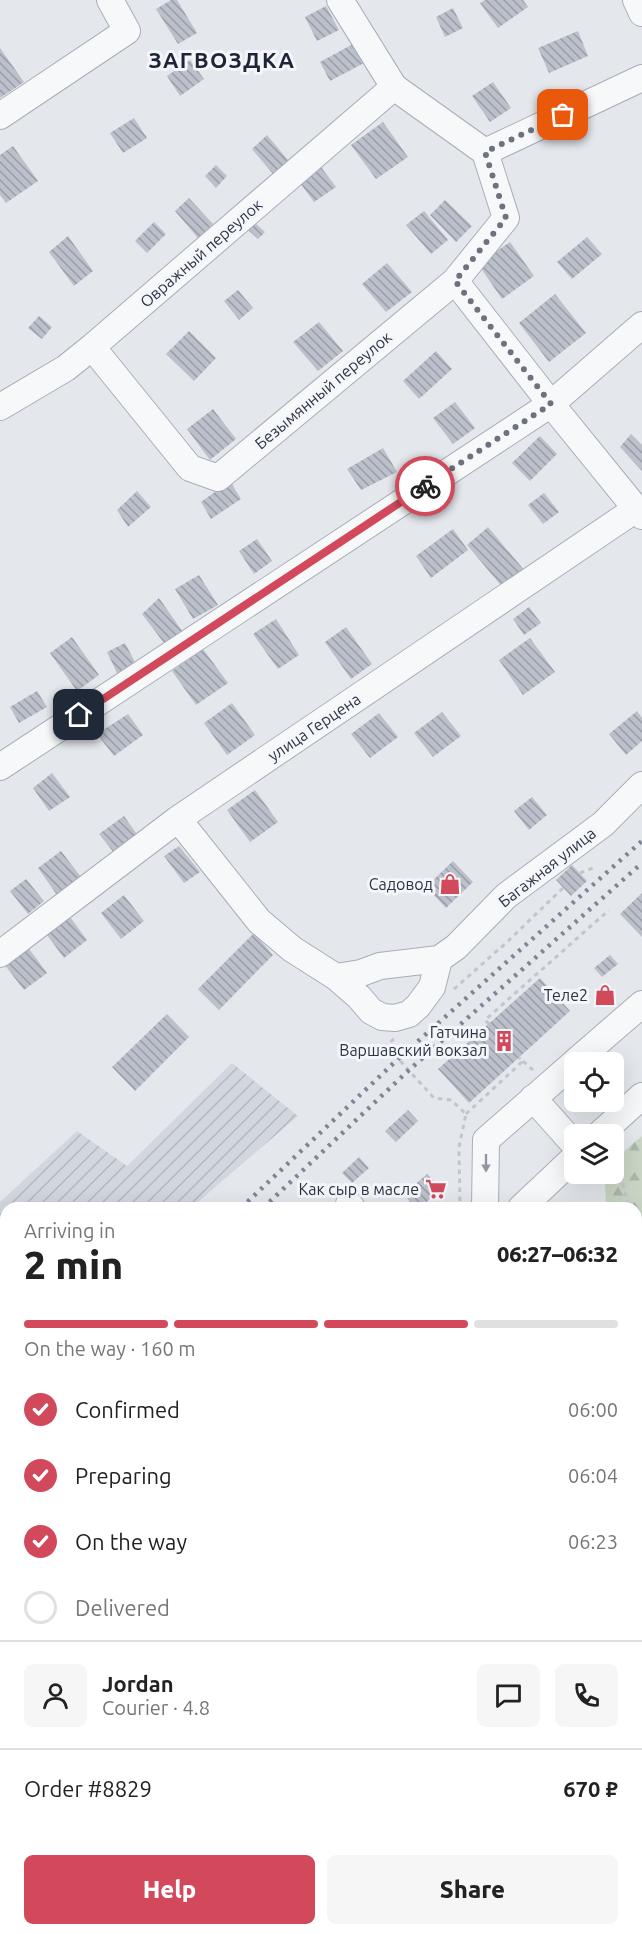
<!DOCTYPE html>
<meta charset="utf-8">
<style>
body{margin:0;font-family:Ubuntu,sans-serif;background:#f6f6f6;color:#222;height:100vh;display:flex;flex-direction:column;font-size:22px;white-space:nowrap}
*{box-sizing:border-box;margin:0}
p{font-size:20px;color:#767676}
.icon{flex:none;width:33px;height:33px;fill:none;stroke:currentColor;stroke-width:2;stroke-linecap:round;stroke-linejoin:round}
.map{position:relative;flex:1;overflow:hidden}
.sheet{position:absolute;left:0px;top:1202px;width:642px;height:734px;display:flex;flex-direction:column;background:#fff;border-radius:18px 18px 0 0;box-shadow:0 6px 24px #0002}
.sheet>*{flex:none}
.tools{position:absolute;left:564px;top:1052px;display:grid;gap:12px}
.tools a{display:grid;place-items:center;width:60px;height:60px;border-radius:9px;background:#fff;box-shadow:0 6px 24px #0002;font-size:30px}
.pin{position:absolute;display:grid;place-items:center;width:51px;height:51px;color:#fff;margin:-26px;border-radius:12px;box-shadow:0 3px 9px #0006}
.courier{position:absolute;display:grid;place-items:center;width:60px;height:60px;margin:-30px;border:4px solid #d1495b;border-radius:50%;background:#fff;color:#222;box-shadow:0 2px 8px #0007}
.overview em{font-style:normal;font-weight:800}
.overview div{display:flex;flex-direction:column-reverse}
.overview{display:flex;align-items:center;justify-content:space-between;height:102px;padding:0 24px}
h1{font-size:39px;font-weight:800;line-height:45px}
.bar{display:grid;grid-template-columns:repeat(4,1fr);gap:9px 6px;align-content:center;height:72px;padding:0 24px}
.bar i{height:8px;border-radius:4px;background:#e0e0e0}
.bar .current{background:#d1495b}
.bar p{grid-column:span 4}
.line{display:flex;align-items:center;gap:15px;padding:0 24px;border-top:2px solid #e0e0e0}
.line div{flex:1}
.round{display:grid;place-items:center;flex:none;width:63px;height:63px;border-radius:9px;background:#f6f6f6}
ol{padding:0 24px;list-style:none}
li{display:flex;align-items:center;gap:18px;height:66px}
li p{margin-inline-start:auto}
li .icon{padding:6px;border-radius:50%;background:#d1495b;color:#fff;stroke-width:4}
li:last-child{color:#767676}
li i{width:33px;height:33px;border:3px solid #e0e0e0;border-radius:50%}
.action{display:flex;gap:12px;margin-top:auto;padding:12px 24px}
.action a{flex:1;height:69px;border-radius:9px;background:#d1495b;color:#fff;font-size:24px;font-weight:800;line-height:69px;text-align:center}
.action a+a{background:#f6f6f6;color:#222}
.map>svg:first-child{display:block}
</style>
<div class="map">
<svg width="642" height="1934" viewBox="0 0 642 1934">
<defs>
<pattern id="industrial-furrows" width="10" height="10" patternUnits="userSpaceOnUse" patternTransform="scale(1.5)"><rect width="10" height="10" fill="#d2d6de"/><path d="M-1 1l2-2M0 10L10 0M9 11l2-2" fill="none" stroke="#b4b8c0"/></pattern>
<pattern id="forest-firs" width="22" height="20" patternUnits="userSpaceOnUse" patternTransform="scale(1.5)"><rect width="22" height="20" fill="#c9d6c5"/><path d="M5 1l3.5 6h-7zM16 11l3.5 6h-7z" fill="#adb8ab"/></pattern>
<pattern id="park-dots" width="8" height="8" patternUnits="userSpaceOnUse" patternTransform="scale(1.5)"><rect width="8" height="8" fill="#c9d6c5"/><path d="M2 2h.1M6 6h.1" fill="none" stroke="#adb8ab" stroke-width="1.8" stroke-linecap="round"/></pattern>
<pattern id="building-back-hatch" width="6" height="6" patternUnits="userSpaceOnUse" patternTransform="scale(1.5)"><rect width="6" height="6" fill="#bbc0ca"/><path d="M-1 5l2 2M0 0l6 6M5-1l2 2" fill="none" stroke="#989da6"/></pattern>
</defs>
<rect width="100%" height="100%" fill="#e4e7ec"/>
<path fill="url(#industrial-furrows)" d="M232 1063 298 1116 192 1207 6 1208V1377L0 1382V1202L77 1131 127 1166Z"/>
<path fill="url(#forest-firs)" d="M642 1136V1439L636 1432V1208L606 1207 605 1183 611 1173H614C615 1157 630 1146 642 1136Z"/>
<path fill="url(#park-dots)" d="M642 1848V1934H626L627 1929H636V1880Z"/>
<path fill="url(#building-back-hatch)" d="M171 0H177L197 33 178 44 156 9Z
M485 0H523L528 7 498 28 480 3Z
M326 6 339 30 317 41 305 17Z
M453 8 463 28 445 37 436 17Z
M578 31 588 56 549 73 538 48Z
M353 44 364 63 330 81 320 62Z
M0 48 24 82 0 98Z
M190 60 204 79 180 96 167 76Z
M493 82 511 108 490 122 472 96Z
M134 118 147 138 123 153 110 133Z
M383 122 408 157 376 179 351 145Z
M267 135 288 160 273 174 252 149Z
M13 146 38 181 6 203 0 195V155Z
M216 165 227 176 216 188 205 176Z
M321 167 336 187 314 202 300 183Z
M189 198 213 224 198 238 175 211Z
M445 200 472 226 456 242 430 215Z
M424 211 448 240 431 254 406 225Z
M154 222 166 234 147 253 135 241Z
M255 223 265 232 258 239 248 230Z
M68 236 93 271 74 286 49 252Z
M587 237 602 254 572 279 557 262Z
M510 242 534 276 502 299 478 264Z
M387 263 412 292 386 312 362 284Z
M238 290 253 308 239 320 224 301Z
M555 294 586 333 549 362 519 323Z
M39 316 52 327 42 339 28 328Z
M319 322 343 351 318 371 293 342Z
M189 331 216 358 194 381 166 354Z
M436 351 452 369 419 399 403 381Z
M455 402 475 428 453 444 433 418Z
M213 409 236 439 210 460 187 429Z
M631 434 642 445V471L620 447Z
M540 436 557 454 530 481 512 463Z
M383 448 397 472 361 490 347 469Z
M230 481 241 499 211 519 201 502Z
M137 491 151 507 128 527 117 510Z
M544 493 559 512 543 524 528 505Z
M488 527 525 571 504 589 467 545Z
M453 529 468 550 431 578 416 556Z
M257 539 272 561 254 574 239 551Z
M199 575 218 605 193 619 175 589Z
M159 598 185 635 167 647 142 614Z
M529 607 541 623 524 635 513 619Z
M276 619 299 655 278 669 253 634Z
M346 627 372 664 351 679 325 642Z
M72 637 99 675 77 691 50 653Z
M530 638 555 672 523 695 499 660Z
M125 643 137 666 118 675 107 652Z
M203 649 228 683 196 705 172 671Z
M37 691 47 707 19 723 10 707Z
M232 703 255 735 227 755 204 723Z
M637 711 642 718V741L626 755 609 734Z
M442 712 461 736 433 757 414 733Z
M379 713 398 737 370 758 351 734Z
M128 714 143 735 114 756 97 734Z
M52 773 70 797 49 811 33 788Z
M255 790 278 822 250 842 227 810Z
M532 797 547 815 529 830 514 811Z
M124 816 138 836 115 854 99 834Z
M179 846 200 872 184 883 164 856Z
M61 851 81 877 57 895 38 868Z
M453 861 473 882 446 908 426 887Z
M572 865 587 881 571 896 556 880Z
M26 879 44 901 28 914 10 891Z
M642 893V937L620 914Z
M124 895 144 921 121 939 101 913Z
M67 913 87 940 64 958 44 931Z
M254 933 273 955 219 1010 198 989Z
M27 946 47 973 24 990 4 964Z
M610 955 618 964 602 977 594 968Z
M540 978 570 1011 469 1103 438 1069Z
M167 1014 189 1037 135 1091 112 1067Z
M408 1110 418 1121 396 1142 385 1131Z
M359 1157 369 1168 352 1183 342 1173Z
M427 1174 441 1189 420 1208H415L404 1194Z
M636 1544 642 1547V1599L636 1610Z
M6 1636 5 1679 6 1749 0 1748V1638Z
M0 1885 6 1887V1929H24L23 1934 0 1931Z
M143 1929H185L184 1934H142Z
M352 1929H450L449 1934H373Z
M488 1929H556L566 1931 565 1934H488Z"/>
<g fill="none" stroke-linecap="round" stroke-linejoin="round">
<defs>
<path id="minor" d="M340 0 394 87 485 152
M636 0 642 13
M0 116 127 31 110 0
M485 152 642 78
M455 281 551 404 642 516
M92 347 190 468 218 478 455 281 506 218 485 152
M0 407 66 368 92 347 394 87
M0 767 551 404 642 325
M178 819 259 921 292 949 336 977 359 997 371 1011 382 1017 395 1018 409 1014 418 1006 432 987 439 959
M0 954 178 819 636 509
M336 977 361 973 380 966 439 959 456 947 506 896 603 824 642 785
M575 1062 642 1004
M533 1098 574 1144
M600 1134 642 1096
M349 1204 352 1208
M485 1208 486 1140 574 1063
M521 1208 574 1158
M636 1446 642 1453
M0 1612 6 1608
M636 1654 642 1661
M636 1681 642 1683
M258 1929 284 1934
M80 1934 81 1929
M202 1934V1929"/>
<path id="major" d="M636 1802 642 1778
M603 1934 605 1929"/>
</defs>
<use href="#minor" stroke="#a9aeb7" stroke-width="28"/>
<use href="#major" stroke="#a3abb8" stroke-width="36"/>
<path stroke="#c2c5cb" stroke-width="3" stroke-dasharray="4.5 4.5" stroke-linecap="butt" d="M580 873 593 868
M454 989 506 943 563 888
M489 1024 485 1020 609 910
M394 1039 377 1052 385 1059 392 1052 434 1098 451 1100 466 1114 459 1147 460 1208
M523 1061 533 1070
M466 1114 523 1061 519 1058
M614 1158 617 1162 629 1208
M636 1235 642 1259"/>
<use href="#minor" stroke="#f7f8fa" stroke-width="26"/>
<use href="#major" stroke="#fff" stroke-width="33"/>
<path stroke="#7d8696" stroke-width="4.5" stroke-dasharray="3 6" stroke-linecap="butt" d="M241 1208 398 1059 642 841
M263 1208 409 1070 642 863
M0 1442 6 1436
M0 1461 6 1455"/>
</g>
<defs><path id="oneway-solid" d="M-6-.8H1V-3.2L6.5 0L1 3.2V.8H-6Z" transform="scale(1.5)"/></defs>
<use fill="#9196a0" href="#oneway-solid" transform="translate(486 1163) rotate(90)"/>
<g fill="none" stroke-linecap="round" stroke-linejoin="round">
<path stroke="#6c737f" stroke-width="6" stroke-dasharray="0 10.8" d="M425 486 551 404 455 281 506 218 485 152 563 115"/>
<path stroke="#d1495b" stroke-width="8" d="M79 715 425 486"/>
</g>
<defs>
<symbol id="shop-bare" viewBox="-9 -9 18 18"><path d="M-5-2.5h2.3a2.7 3.5 0 0 1 5.4 0H5L5.5 6h-11ZM-1.5-2.5h3a1.5 2.3 0 0 0-3 0Z" fill="#d1495b" stroke="#f4f6f9" stroke-width="2.5" paint-order="stroke"/></symbol>
<symbol id="building-bare" viewBox="-9 -9 18 18"><path d="M-4-6H4V6H1V3H-1V6H-4ZM-2.5-4.3h1.7v1.8h-1.7ZM.8-4.3h1.7v1.8H.8ZM-2.5-1h1.7V.8h-1.7ZM.8-1h1.7V.8H.8Z" fill="#d1495b" stroke="#f4f6f9" stroke-width="2.5" paint-order="stroke"/></symbol>
<symbol id="supermarket-bare" viewBox="-9 -9 18 18"><path d="M-6-5.5h2.5l.6 2H6L4.5 2H-2.5L-4.4-4H-6ZM-1.5 3.2a1.3 1.3 0 1 0 .1 0ZM3 3.2a1.3 1.3 0 1 0 .1 0Z" fill="#d1495b" stroke="#f4f6f9" stroke-width="2.5" paint-order="stroke"/></symbol>
</defs>
<g fill-rule="evenodd">
<use href="#shop-bare" x="435" y="869" width="30" height="30"/>
<use href="#shop-bare" x="590" y="980" width="30" height="30"/>
<use href="#building-bare" x="489" y="1026" width="30" height="30"/>
<use href="#supermarket-bare" x="421" y="1174" width="30" height="30"/>
</g>
<g text-anchor="middle" stroke-width="6" stroke-linejoin="round" paint-order="stroke">
<g font-size="16" fill="#2b3445" stroke="#f4f6f9">
<text transform="translate(201 253) rotate(-41)" y="6">Овражный переулок</text>
<text transform="translate(323 390) rotate(-40)" y="6">Безымянный переулок</text>
<text transform="translate(314 727) rotate(-34)" y="6">улица Герцена</text>
<text transform="translate(547 867) rotate(-38)" y="6">Багажная улица</text>
</g>
<g font-size="16" fill="#2b3445" stroke="#f4f6f9" text-anchor="end">
<text x="433" y="890">Садовод</text>
<text x="588" y="1001">Теле2</text>
<text x="487" y="1038">Гатчина<tspan x="487" dy="18">Варшавский вокзал</tspan></text>
<text x="419" y="1195">Как сыр в масле</text>
</g>
<g font-size="22" font-weight="bold" letter-spacing="1.5" fill="#1d2536" stroke="#f4f6f9">
<text x="222" y="68">ЗАГВОЗДКА</text>
</g>
</g>
</svg>
<div class="tools">
<a><svg class="icon" aria-label="locate" viewBox="0 0 24 24"><circle cx="12" cy="12" r="6"/><path d="M12 2v4M12 18v4M2 12h4M18 12h4"/></svg></a>
<a><svg class="icon" aria-label="layers" viewBox="0 0 24 24"><path d="M12 4l9 5-9 5-9-5zM3 14l9 5 9-5"/></svg></a>
</div>
<div class="pin" style="left:563px;top:115px;background:#ea580c"><svg class="icon" aria-label="bag" viewBox="0 0 24 24"><path d="M5 8h14l-1 12H6zM9 8a3 3 0 0 1 6 0"/></svg></div>
<div class="pin" style="left:79px;top:715px;background:#1f2937"><svg class="icon" aria-label="home" viewBox="0 0 24 24"><path d="M3 11l9-7 9 7M6 9v11h12V9"/></svg></div>
<div class="courier" style="left:425px;top:486px"><svg class="icon" aria-label="bike" viewBox="0 0 24 24"><circle cx="6" cy="16" r="4"/><circle cx="18" cy="16" r="4"/><path d="M6 16l4-8h5l3 8M10 8l3 8H6M13 5h3"/></svg></div>
<section class="sheet">
<div class="overview"><div><h1>2 min</h1><p>Arriving in</p></div><em>06:27–06:32</em></div>
<div class="bar"><i class="current"></i><i class="current"></i><i class="current"></i><i></i><p>On the way · 160 m</p></div>
<ol>
<li><svg class="icon" aria-label="check" viewBox="0 0 24 24"><path d="M5 12l5 5 9-10"/></svg>Confirmed<p>06:00</p></li>
<li><svg class="icon" aria-label="check" viewBox="0 0 24 24"><path d="M5 12l5 5 9-10"/></svg>Preparing<p>06:04</p></li>
<li><svg class="icon" aria-label="check" viewBox="0 0 24 24"><path d="M5 12l5 5 9-10"/></svg>On the way<p>06:23</p></li>
<li><i></i>Delivered</li>
</ol>
<div class="line" style="height:108px"><a class="round"><svg class="icon" aria-label="person" viewBox="0 0 24 24"><circle cx="12" cy="8" r="4"/><path d="M4 21q1-7 8-7t8 7"/></svg></a><div><b>Jordan</b><p>Courier · 4.8</p></div><a class="round"><svg class="icon" aria-label="chat" viewBox="0 0 24 24"><path d="M4 5h16v11H9l-5 4z"/></svg></a><a class="round"><svg class="icon" aria-label="phone" viewBox="0 0 24 24"><path d="M5 4h4l2 5-3 2q2 4 5 5l2-3 5 2v4C11 20 4 13 5 4z"/></svg></a></div>
<div class="line" style="height:78px"><div>Order #8829</div><b>670 ₽</b></div>
<div class="action"><a>Help</a><a>Share</a></div>
</section>
</div>
